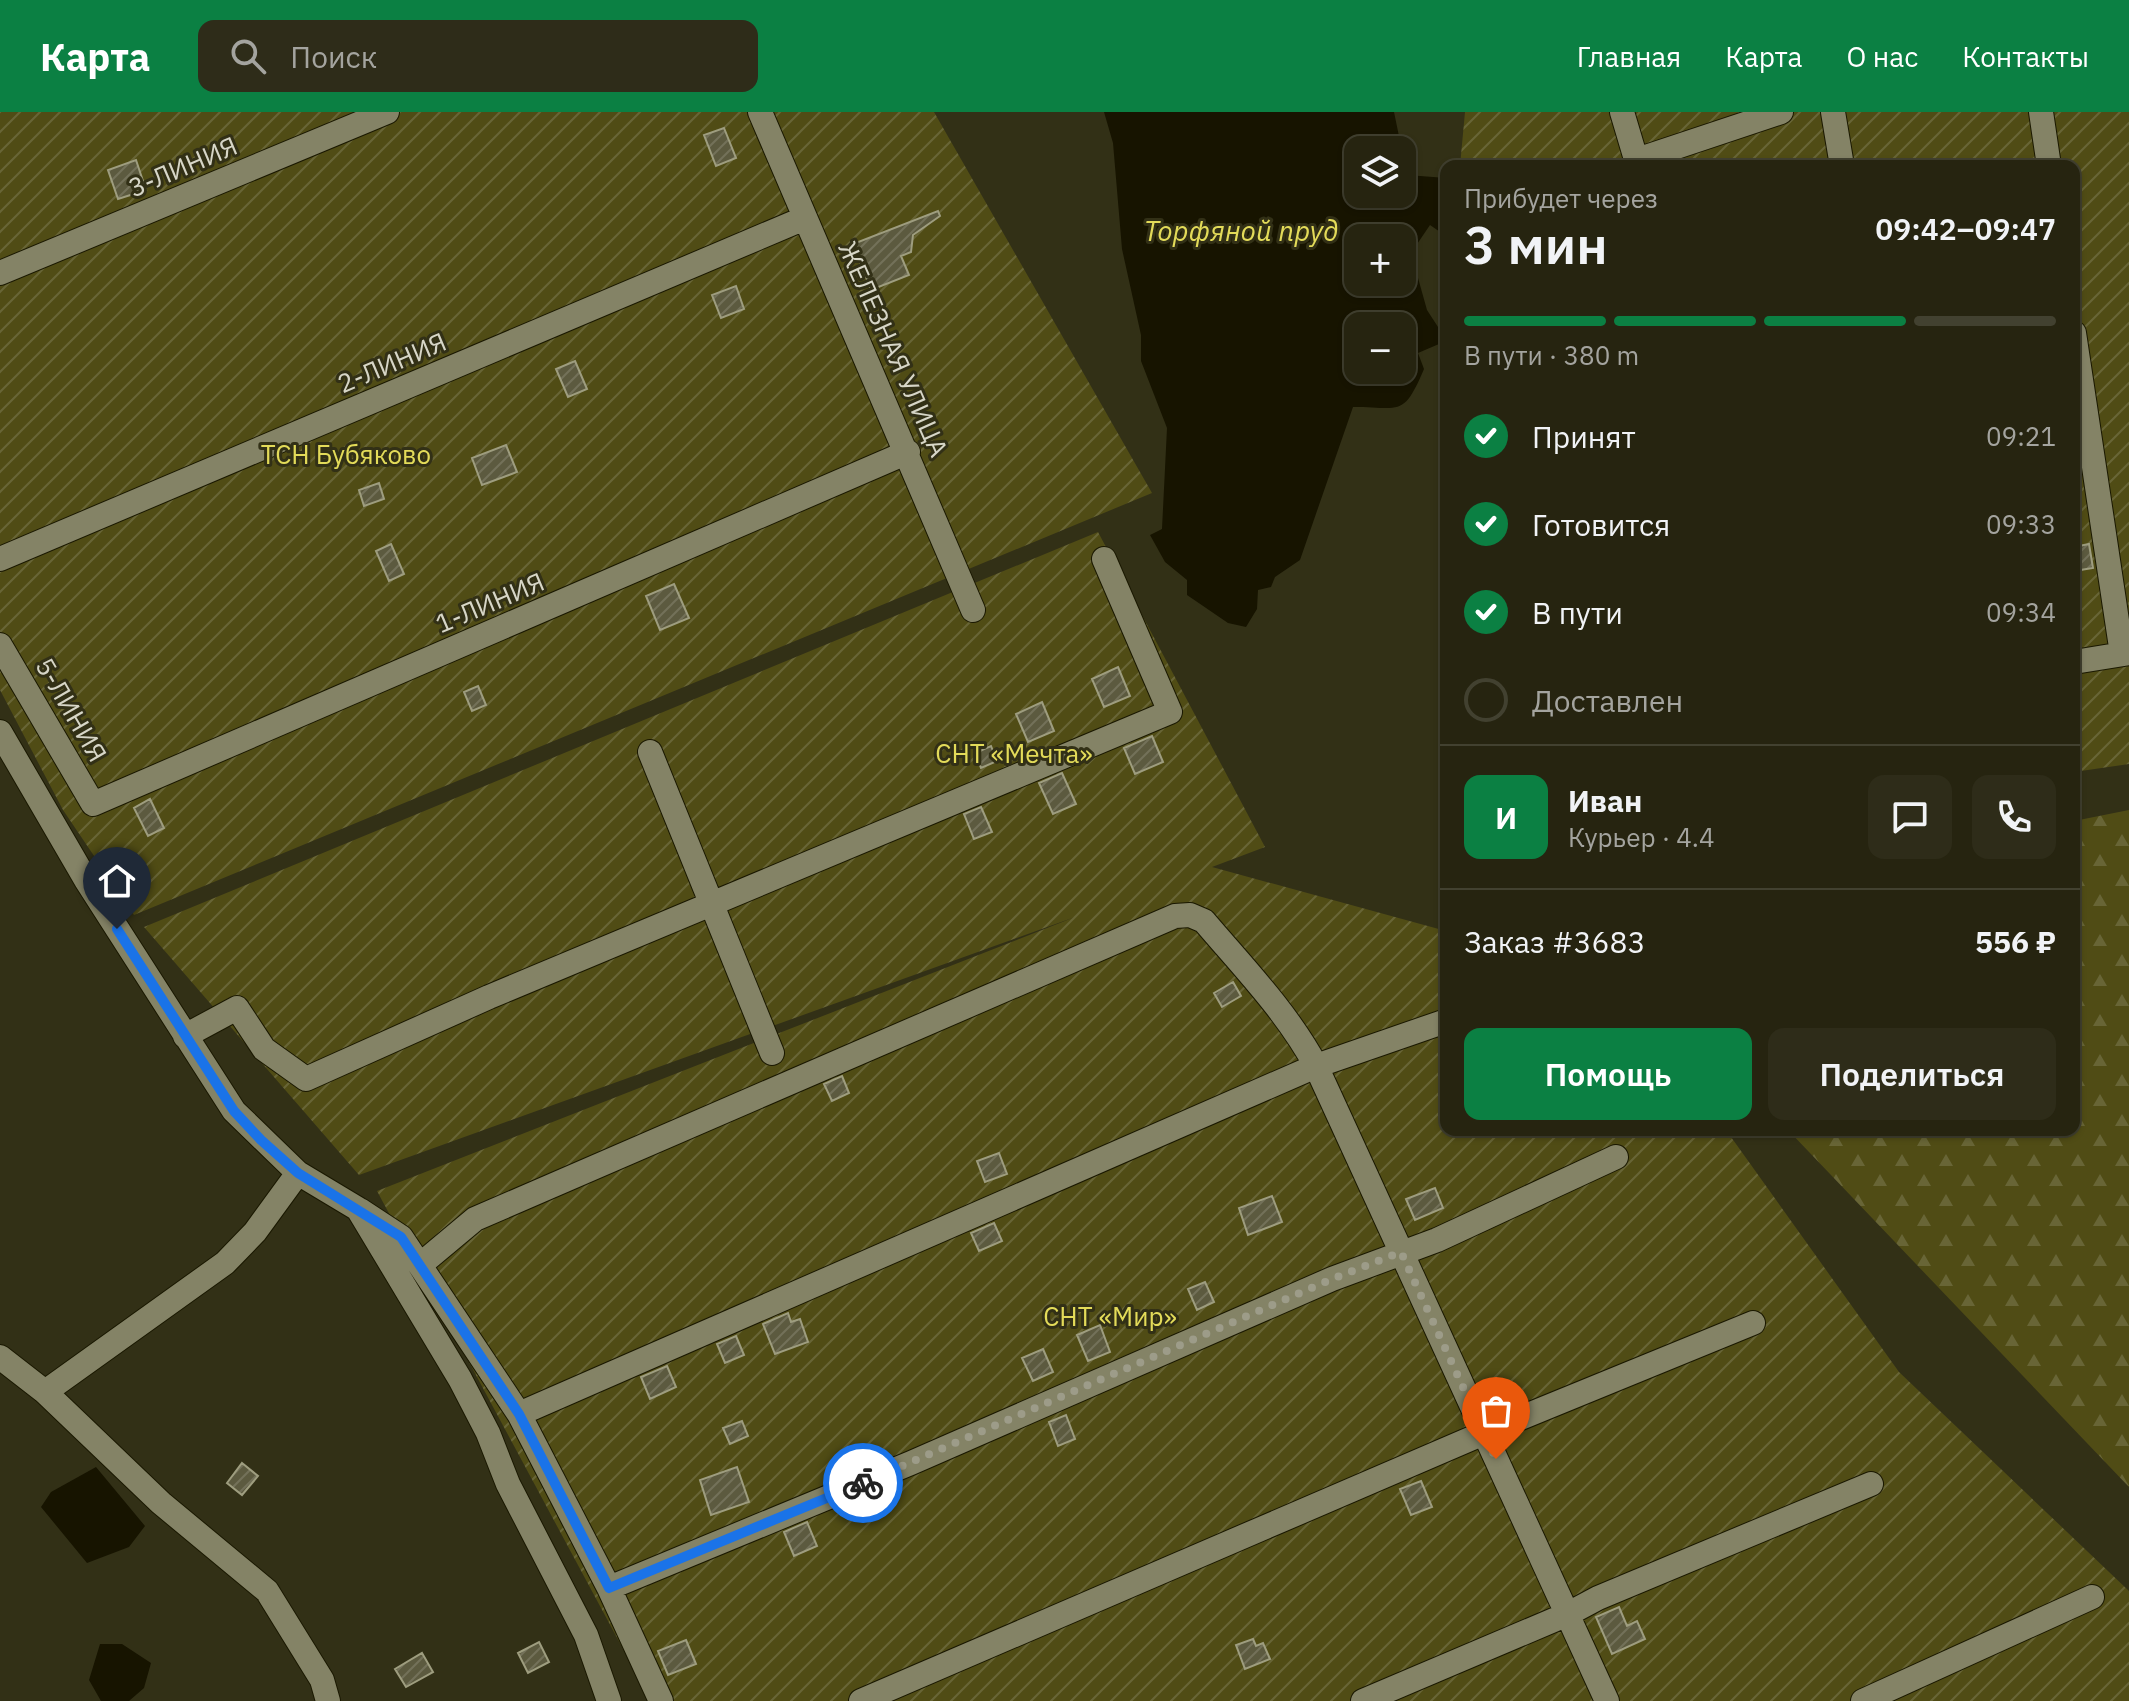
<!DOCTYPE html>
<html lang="ru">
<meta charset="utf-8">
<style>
body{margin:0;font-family:"IBM Plex Sans",sans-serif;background:#2e2c19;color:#f1f3f6;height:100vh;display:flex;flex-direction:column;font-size:30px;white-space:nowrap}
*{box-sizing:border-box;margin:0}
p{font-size:26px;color:#a4a49f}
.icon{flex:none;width:44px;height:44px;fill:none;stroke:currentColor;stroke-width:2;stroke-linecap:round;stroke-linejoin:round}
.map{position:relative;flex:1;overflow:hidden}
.side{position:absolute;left:1440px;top:48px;width:640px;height:976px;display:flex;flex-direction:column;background:#262410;border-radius:16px;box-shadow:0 2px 6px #0004,0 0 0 2px #424130}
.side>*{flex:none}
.fabs{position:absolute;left:1344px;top:24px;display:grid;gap:16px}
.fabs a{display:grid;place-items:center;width:72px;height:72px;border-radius:16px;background:#262410;box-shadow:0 2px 6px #0004,0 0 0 2px #424130;font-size:40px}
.pin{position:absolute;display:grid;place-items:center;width:68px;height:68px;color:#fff;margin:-82px -34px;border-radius:50% 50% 50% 0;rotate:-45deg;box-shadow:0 0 8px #0007}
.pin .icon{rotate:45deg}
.courier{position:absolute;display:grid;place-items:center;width:80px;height:80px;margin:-40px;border:6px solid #1a73e8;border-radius:50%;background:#fff;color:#222;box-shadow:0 2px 10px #0007}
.head em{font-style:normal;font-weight:600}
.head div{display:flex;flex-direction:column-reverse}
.head{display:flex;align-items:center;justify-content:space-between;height:136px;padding:0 24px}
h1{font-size:52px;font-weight:600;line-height:60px}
.bar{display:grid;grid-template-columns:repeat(4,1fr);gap:12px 8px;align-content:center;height:96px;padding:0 24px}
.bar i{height:10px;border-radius:6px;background:#424130}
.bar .selected{background:#0b8043}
.bar p{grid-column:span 4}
.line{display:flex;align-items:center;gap:20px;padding:0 24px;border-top:2px solid #424130}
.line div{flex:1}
.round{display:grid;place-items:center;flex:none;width:84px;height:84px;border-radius:16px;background:#2e2c19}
ol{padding:0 24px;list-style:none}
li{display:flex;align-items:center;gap:24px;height:88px}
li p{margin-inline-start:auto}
li .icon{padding:8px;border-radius:50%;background:#0b8043;color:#fff;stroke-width:4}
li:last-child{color:#a4a49f}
li i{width:44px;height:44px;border:4px solid #424130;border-radius:50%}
.primary-button{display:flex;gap:16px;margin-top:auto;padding:16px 24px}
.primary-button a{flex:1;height:92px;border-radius:16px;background:#0b8043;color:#fff;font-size:32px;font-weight:600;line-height:92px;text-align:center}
.primary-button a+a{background:#2e2c19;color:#f1f3f6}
header{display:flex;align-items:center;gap:48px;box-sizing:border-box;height:112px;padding:0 40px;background:#0b8043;color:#fff}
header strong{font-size:38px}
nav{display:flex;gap:44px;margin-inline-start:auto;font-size:28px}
.search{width:560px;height:72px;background:#2e2c19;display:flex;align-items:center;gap:20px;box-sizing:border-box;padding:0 28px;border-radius:16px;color:#a4a49f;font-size:30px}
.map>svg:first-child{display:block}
</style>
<header>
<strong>Карта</strong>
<div class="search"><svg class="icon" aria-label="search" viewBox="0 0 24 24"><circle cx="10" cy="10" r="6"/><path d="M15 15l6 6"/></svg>Поиск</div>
<nav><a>Главная</a><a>Карта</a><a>О нас</a><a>Контакты</a></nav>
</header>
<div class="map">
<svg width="2129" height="1589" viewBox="0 0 2129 1589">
<defs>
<pattern id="forest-firs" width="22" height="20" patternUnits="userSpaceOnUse" patternTransform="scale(2)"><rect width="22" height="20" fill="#504c15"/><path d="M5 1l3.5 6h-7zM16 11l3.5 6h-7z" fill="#686536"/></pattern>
<pattern id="garden-furrows" width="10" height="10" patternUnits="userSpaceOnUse" patternTransform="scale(2)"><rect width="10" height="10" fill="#504c15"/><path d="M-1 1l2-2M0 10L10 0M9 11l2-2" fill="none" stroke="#686536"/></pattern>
<pattern id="building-hatch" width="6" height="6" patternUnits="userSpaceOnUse" patternTransform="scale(2)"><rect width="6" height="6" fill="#5c5a3f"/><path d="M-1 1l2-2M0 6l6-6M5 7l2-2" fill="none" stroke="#737159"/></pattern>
</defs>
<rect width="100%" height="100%" fill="#323016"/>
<path fill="url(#forest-firs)" d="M2129 698V1375L1788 1018H2074V709Z"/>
<path fill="url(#garden-furrows)" d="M0 0H934L1152 381 134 803 63 698 0 578Z
M1465 0H2129V652L2074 660V54H1460Z
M1098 420 1265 735 1212 755 1446 819V1018H1726L1899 1260 2129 1479V1589H651L377 1079 1075 805 359 1063 144 815Z"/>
<path fill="#171400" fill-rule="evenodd" d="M1104 0H1394L1407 63 1446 66V124L1430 113 1411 141 1427 198 1438 215 1439 232 1418 241 1424 257C1403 306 1401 295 1353 295L1300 448 1275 465 1271 475 1258 478 1257 497 1246 515 1228 511 1187 483V468L1165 450 1150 423 1162 417 1167 316 1141 249V223L1122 137 1113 31ZM1358 38H1402V82H1358ZM1358 126H1402V170H1358ZM1358 214H1402V258H1358Z
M96 1355 145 1414 129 1435 87 1451 41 1395 51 1380Z
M100 1532H122L151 1551 144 1576 129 1589H101L89 1568Z"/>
<path fill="url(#building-hatch)" stroke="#9e9d7f" stroke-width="2" d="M724 16 736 46 716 54 704 23Z
M136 48 146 78 118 87 108 58Z
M938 99 940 104 913 123 911 140 901 144 909 163 871 178 853 132Z
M736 174 744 197 721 206 712 183Z
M575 249 587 277 568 285 556 257Z
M506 333 517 360 482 373 472 346Z
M379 371 384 387 364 394 359 378Z
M391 432 404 462 389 469 376 439Z
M2089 432 2093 456 2074 459V435Z
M674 472 689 506 660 518 646 484Z
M1118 555 1130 584 1104 595 1092 567Z
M478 574 486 593 472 599 464 580Z
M1042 590 1054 619 1028 630 1016 602Z
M1152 624 1163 650 1135 662 1124 636Z
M991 634 997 649 981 656 975 641Z
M1062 661 1076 692 1053 702 1039 671Z
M150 687 164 716 148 724 134 696Z
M981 695 992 720 974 727 964 702Z
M1233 870 1241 884 1222 895 1214 881Z
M842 964 849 981 832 989 824 972Z
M999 1041 1007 1062 985 1070 977 1049Z
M1435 1076 1443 1096 1415 1108 1406 1087Z
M1272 1084 1282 1110 1248 1123 1239 1096Z
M994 1111 1002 1129 979 1139 971 1121Z
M1205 1170 1214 1190 1197 1198 1188 1177Z
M788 1201 791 1210 800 1207 808 1230 775 1242 763 1212Z
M1100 1213 1110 1240 1088 1249 1077 1223Z
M736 1224 744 1243 725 1251 717 1232Z
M1043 1237 1053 1260 1033 1269 1022 1246Z
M667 1254 676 1275 650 1287 641 1265Z
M1066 1303 1075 1327 1058 1334 1049 1310Z
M742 1309 748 1324 730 1332 723 1316Z
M242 1351 258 1364 242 1383 227 1371Z
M737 1355 749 1390 711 1403 700 1368Z
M1421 1369 1432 1395 1411 1403 1400 1377Z
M807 1410 817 1434 794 1444 784 1420Z
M1619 1495 1627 1514 1637 1509 1645 1527 1612 1542 1596 1505Z
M1253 1527 1256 1534 1263 1531 1270 1547 1245 1557 1236 1533Z
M686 1528 696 1552 668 1563 658 1539Z
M539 1530 549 1550 528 1561 518 1541Z
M422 1541 433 1560 406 1575 395 1557Z"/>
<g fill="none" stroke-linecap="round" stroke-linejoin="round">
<defs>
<path id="minor" d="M760 0 973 498
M1622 0 1638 54
M1833 0 1842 54
M2041 0 2049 54
M1637 48 1781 0
M0 161 387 0
M2074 221 2122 542
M0 447 805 106
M0 533 93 692 908 340
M2074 550 2129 541
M0 620 86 768 234 999 298 1061 358 1097 460 1267 488 1321 508 1372 586 1523 609 1589
M650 640 772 941
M185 924 237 896 264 937 306 967 489 885 1170 600 1104 447
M360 1098 401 1125 519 1302 609 1476 661 1589
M420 1153 475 1107 1175 804 1190 803 1204 809C1243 855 1287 900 1316 954L1607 1589
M0 1245 45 1280 225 1151 255 1120 298 1061
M45 1280 161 1391 267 1479 322 1568 328 1589
M519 1302 1316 954 1446 909
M609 1476 911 1351 1332 1167 1437 1128 1616 1045
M861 1589 1484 1321 1753 1211
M1363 1589 1568 1502 1598 1486 1871 1372
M1863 1589 2092 1485"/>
</defs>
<use href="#minor" stroke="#1a1801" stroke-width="26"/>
<use href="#minor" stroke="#848366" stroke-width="24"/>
</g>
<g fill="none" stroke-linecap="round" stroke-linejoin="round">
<path stroke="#9d9c89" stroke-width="8" stroke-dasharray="0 14.4" d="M863 1371 1332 1167 1401 1140 1496 1347"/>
<path stroke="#1a73e8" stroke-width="10" d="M117 817 234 999 261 1028 298 1061 401 1125 519 1302 609 1476 863 1371"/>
</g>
<g text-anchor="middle" stroke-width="6" stroke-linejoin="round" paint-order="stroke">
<g font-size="26" fill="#d7d6c7" stroke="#323016">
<text transform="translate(183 55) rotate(-23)" y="9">3-ЛИНИЯ</text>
<text transform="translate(893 237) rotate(66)" y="9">ЖЕЛЕЗНАЯ УЛИЦА</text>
<text transform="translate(392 251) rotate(-23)" y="9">2-ЛИНИЯ</text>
<text transform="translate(490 491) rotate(-23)" y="9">1-ЛИНИЯ</text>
<text transform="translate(71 598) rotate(60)" y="9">5-ЛИНИЯ</text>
</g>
<g font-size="26" fill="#e3db59" stroke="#323016">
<text x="346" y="352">ТСН Бубяково</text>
<text x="1014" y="651">СНТ «Мечта»</text>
<text x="1110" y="1214">СНТ «Мир»</text>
</g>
<g font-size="28" font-style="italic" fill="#e3db59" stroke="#323016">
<text x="1241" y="129">Торфяной пруд</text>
</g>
</g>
</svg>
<div class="fabs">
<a><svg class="icon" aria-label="layers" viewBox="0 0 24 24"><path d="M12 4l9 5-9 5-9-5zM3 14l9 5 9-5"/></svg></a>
<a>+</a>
<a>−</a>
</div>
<div class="pin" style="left:1496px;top:1347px;background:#ea580c"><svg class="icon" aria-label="bag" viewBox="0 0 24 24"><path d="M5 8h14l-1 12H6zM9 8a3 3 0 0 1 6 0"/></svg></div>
<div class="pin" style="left:117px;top:817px;background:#1f2937"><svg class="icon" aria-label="home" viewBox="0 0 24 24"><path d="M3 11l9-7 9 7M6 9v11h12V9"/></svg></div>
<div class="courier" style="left:863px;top:1371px"><svg class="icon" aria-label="bike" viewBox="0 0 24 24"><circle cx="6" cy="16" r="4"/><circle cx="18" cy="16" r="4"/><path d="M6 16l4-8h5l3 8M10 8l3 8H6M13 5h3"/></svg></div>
<section class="side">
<div class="head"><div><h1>3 мин</h1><p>Прибудет через</p></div><em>09:42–09:47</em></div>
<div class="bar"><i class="selected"></i><i class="selected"></i><i class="selected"></i><i></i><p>В пути · 380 m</p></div>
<ol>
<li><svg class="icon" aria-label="check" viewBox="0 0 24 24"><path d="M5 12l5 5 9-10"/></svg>Принят<p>09:21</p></li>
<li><svg class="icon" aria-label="check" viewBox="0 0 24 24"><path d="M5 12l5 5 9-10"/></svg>Готовится<p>09:33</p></li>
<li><svg class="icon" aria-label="check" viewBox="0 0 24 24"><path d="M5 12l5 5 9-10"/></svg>В пути<p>09:34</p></li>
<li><i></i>Доставлен</li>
</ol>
<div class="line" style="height:144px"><b class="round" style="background:#0b8043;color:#fff">И</b><div><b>Иван</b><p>Курьер · 4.4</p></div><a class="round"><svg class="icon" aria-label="chat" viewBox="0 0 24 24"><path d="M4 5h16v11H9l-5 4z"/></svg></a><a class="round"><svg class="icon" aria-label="phone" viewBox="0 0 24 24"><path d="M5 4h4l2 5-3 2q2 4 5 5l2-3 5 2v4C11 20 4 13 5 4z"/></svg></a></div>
<div class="line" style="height:104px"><div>Заказ #3683</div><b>556 ₽</b></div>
<div class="primary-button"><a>Помощь</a><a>Поделиться</a></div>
</section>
</div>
